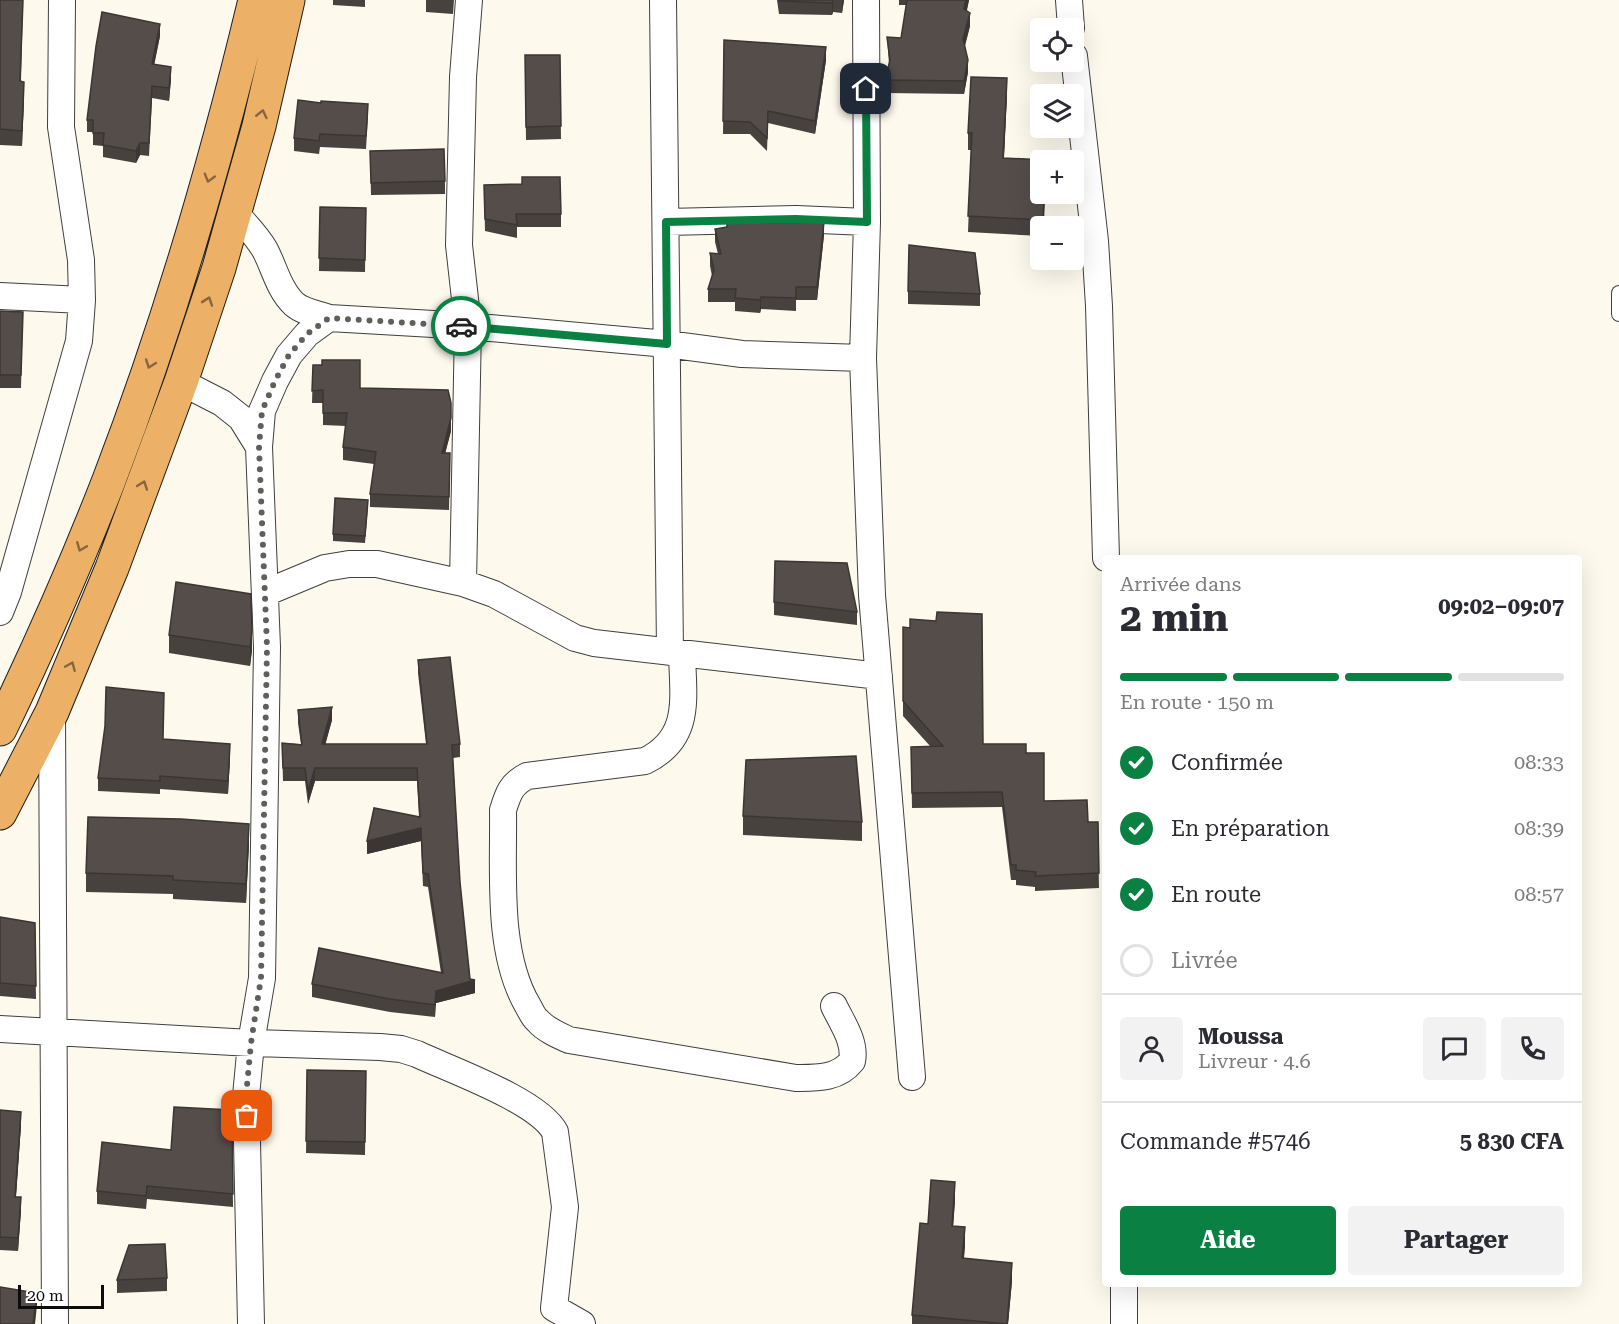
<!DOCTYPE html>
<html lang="fr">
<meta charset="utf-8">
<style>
body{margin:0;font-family:"Roboto Serif",serif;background:#f2f2f3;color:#2b2b33;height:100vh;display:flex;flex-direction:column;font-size:22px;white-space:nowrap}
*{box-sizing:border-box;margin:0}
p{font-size:20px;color:#7c7c81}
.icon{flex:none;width:33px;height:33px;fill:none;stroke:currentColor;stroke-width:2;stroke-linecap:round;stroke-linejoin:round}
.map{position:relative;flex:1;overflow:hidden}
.side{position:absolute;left:1102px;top:555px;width:480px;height:732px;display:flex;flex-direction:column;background:#fff;border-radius:6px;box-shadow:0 6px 24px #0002}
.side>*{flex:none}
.tools{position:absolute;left:1030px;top:18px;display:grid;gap:12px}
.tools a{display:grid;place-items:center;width:54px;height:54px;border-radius:6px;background:#fff;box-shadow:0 6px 24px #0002;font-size:30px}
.scale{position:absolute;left:18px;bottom:15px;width:86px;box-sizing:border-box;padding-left:6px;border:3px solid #0c0c0c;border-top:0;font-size:16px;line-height:21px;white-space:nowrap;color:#0c0c0c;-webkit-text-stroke:4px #fff;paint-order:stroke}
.pin{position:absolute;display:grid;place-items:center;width:51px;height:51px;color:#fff;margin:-26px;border-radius:12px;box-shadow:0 3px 9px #0006}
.courier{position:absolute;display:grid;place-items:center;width:60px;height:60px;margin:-30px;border:4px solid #0b8043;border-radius:50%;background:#fff;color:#222;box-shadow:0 2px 8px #0007}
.overview em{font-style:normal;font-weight:700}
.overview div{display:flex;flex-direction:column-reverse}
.overview{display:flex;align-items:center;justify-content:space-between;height:102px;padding:0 18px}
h1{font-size:39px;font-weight:700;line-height:45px}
.bar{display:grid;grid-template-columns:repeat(4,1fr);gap:9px 6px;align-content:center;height:72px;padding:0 18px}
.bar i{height:8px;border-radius:4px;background:#e1e1e2}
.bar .active{background:#0b8043}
.bar p{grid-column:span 4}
.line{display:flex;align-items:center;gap:15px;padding:0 18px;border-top:2px solid #e1e1e2}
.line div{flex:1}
.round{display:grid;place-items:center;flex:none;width:63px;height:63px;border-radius:6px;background:#f2f2f3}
ol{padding:0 18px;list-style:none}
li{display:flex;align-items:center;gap:18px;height:66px}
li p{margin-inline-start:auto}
li .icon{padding:6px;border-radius:50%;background:#0b8043;color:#fff;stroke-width:4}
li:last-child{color:#7c7c81}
li i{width:33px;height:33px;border:3px solid #e1e1e2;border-radius:50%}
.primary-button{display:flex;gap:12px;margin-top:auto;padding:12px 18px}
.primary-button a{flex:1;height:69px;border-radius:6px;background:#0b8043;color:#fff;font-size:24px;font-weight:700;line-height:69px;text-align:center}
.primary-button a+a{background:#f2f2f3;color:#2b2b33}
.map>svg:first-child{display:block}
</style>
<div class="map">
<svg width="1619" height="1324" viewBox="0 0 1619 1324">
<rect width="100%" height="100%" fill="#fef9ed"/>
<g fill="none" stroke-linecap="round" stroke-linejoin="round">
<defs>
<path id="service" d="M1619 293V314"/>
<path id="minor" d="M663 0 670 652
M866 0 867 222 863 358 872 595 912 1077
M1069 0 1071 28
M1074 56 1095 241 1099 306 1106 558
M235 213C246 225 257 236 265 250 274 267 279 290 294 304 303 312 318 314 329 318L468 326 667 344 742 354 863 358
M666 222 796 219 867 222
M0 296 82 300
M181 382 222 403 241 418 259 447
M463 583 468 326 459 245 463 77 469 0
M265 593 325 568 349 564H377L463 583 494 594 575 638 594 643 879 676
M0 612 8 592 79 341 82 300 81 260 61 127 62 0
M682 654C683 698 692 738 645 761L527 776C511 784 508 794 503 810 504 871 496 952 528 1006 531 1011 533 1017 538 1021 546 1030 558 1035 569 1040L796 1078C816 1078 838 1079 852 1061 856 1042 842 1023 834 1006
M52 712 55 1324
M0 1029 251 1043 380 1047 401 1049 417 1054C451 1070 539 1101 555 1132L565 1207 554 1308 582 1324
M1124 1284V1324
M251 1324 246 1096 251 1043 262 978 267 647 259 447 262 411 275 381 289 355 307 334 329 318"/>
<path id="trunk" d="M0 729C39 648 76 565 109 480 169 324 216 163 255 0
M0 813 52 712 112 568 181 382 219 268 259 126 288 0"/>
</defs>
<use href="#service" stroke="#3f3f3f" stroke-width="16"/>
<use href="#minor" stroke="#3f3f3f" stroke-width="28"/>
<use href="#trunk" stroke="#1d1d1d" stroke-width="35"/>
<use href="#service" stroke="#fff" stroke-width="14"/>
<use href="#minor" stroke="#fff" stroke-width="26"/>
<use href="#trunk" stroke="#ecb066" stroke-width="33"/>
</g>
<path fill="#48423f" d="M0 0H23L21 81 24 97 22 146 0 145Z
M333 0H365V7L333 5Z
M426 0H454L453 14 426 12Z
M777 0H844L842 13 833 12 832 15 779 14Z
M899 0H969L967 10 970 26 965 46 968 72 964 94 885 93V80L889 64 887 37 901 38 906 5H899Z
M160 36 154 64 171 79 169 101 152 98 149 156 140 155 136 163 103 157V146L93 145V132H87V120Z
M724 40 826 60 815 134 768 123 767 151 750 134H723Z
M525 55H560L561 139 526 140Z
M1007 95 1004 158 1045 194 1044 226H1041V236L968 232 971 150H968V133Z
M368 116 366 149 320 147 319 154 294 151V138Z
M370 151 445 181V194L371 195Z
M484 185 561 214V227H517V238L485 231Z
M320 207 366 208 365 272 319 271Z
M715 229 824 235 817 300H796V311L761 309 760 313 735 311V302H708V289L712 276 710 266V253L718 254 715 242Z
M908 291 980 294V306L908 304Z
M0 311 23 312 21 388H0Z
M313 365 451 431 445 453H450L449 510 370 507V494L374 464 343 460V447L346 426 323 425V403H312Z
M368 506 365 543 333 541V534Z
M774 602 857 612V625L774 615Z
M903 627 983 744 1026 753 1044 801 1088 822H1098L1099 888 1035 891V887L1016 885V880H1011L1002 807 912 808 911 747 930 746 903 716Z
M252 631V650L250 666 169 653V635Z
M418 660 460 744V757L453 758 460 882 470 979 475 993 436 1003 435 1017 390 1012 312 997V984L441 973 428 887 423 886 421 841 367 854 419 817 417 781H315L308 804 305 781H283L282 743 301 744 298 723V710L332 720 325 744H426L418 673Z
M164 739 230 757 228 794 160 789V794L98 791V778Z
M743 816 862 822V841L743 835Z
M249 843 246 903 173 899V894L86 892V873Z
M0 917 35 923 36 999 0 996Z
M307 1070 366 1071 365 1155 306 1153Z
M0 1110 21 1125 16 1197 21 1210 18 1251 0 1250Z
M232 1110 233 1207 147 1199 146 1209 97 1204V1191L171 1150Z
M955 1200 953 1226 965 1245 964 1259 1012 1281 1008 1324H912V1315L928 1224Z
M167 1278V1291L117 1293V1280Z"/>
<path fill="#3b3633" d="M833 0V12L832 15V3Z
M842 0H844L842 13Z
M966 0H969L964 22V9Z
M970 13V26L963 52V39Z
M160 24V36L152 76V64Z
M826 47V60L815 134V121Z
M968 60V72L964 94V81Z
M171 67V79L169 101V88Z
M1007 78V95L1003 175V158Z
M24 82V97L22 146V131Z
M140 143V155L136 163V151Z
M1044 194H1045L1043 226Z
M824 222V235L817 300V287Z
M761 297V309L760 313V300Z
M451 403V431L442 466V453Z
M252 631V650L250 666V647Z
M332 707V720L322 757V744Z
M230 744V757L228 794V781Z
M315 768V781L308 804V791Z
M249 824V843L246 903V884Z
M421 828V841L367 854V841Z
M475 980V993L436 1003 435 1017 436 991Z
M21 1112V1125L15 1209V1197Z
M955 1182V1200L952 1244V1226Z
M21 1197V1210L18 1251V1238Z
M965 1227V1245L962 1276V1258Z
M1012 1263V1281L1008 1324H1007Z
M37 1293V1305L35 1324H33Z"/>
<path fill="#544d49" stroke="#3b3633" stroke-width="1.5" d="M0 0H23L20 81 24 82 22 131 0 129Z
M779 0H833L832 3 779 1Z
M907 0H966L964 9 970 13 963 39 968 60 964 81 885 80 890 60 887 37 901 38Z
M102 12 160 24 152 64 171 67 169 88 152 86 149 143H140L136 151 103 145 104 133H93V120H87L96 46Z
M724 40 826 47 815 121 768 111 767 138 750 122 723 121Z
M525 55H560L561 126 526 127Z
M971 77 1007 78 1003 158 1046 160H1041V194H1044L1043 220 968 216 972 133H968Z
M298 100 321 103V101L368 104 366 136 320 134 319 141 294 138Z
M444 149 445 181 371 183 370 151Z
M522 177H560L561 214H516L517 225 485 219 484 185 522 184Z
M320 207 366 208 365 260 319 258Z
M824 222 817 287H796V298L761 297 760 300 735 298 736 289H708L714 270 710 253 721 254 715 229 727 227V223Z
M909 245 975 253 980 294 908 291Z
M0 311 23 312 21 375H0Z
M322 360H360V388L448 390 451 403V418L442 453H450L449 497 370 494 376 452 343 447 347 413H323V390L312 391 313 365H322Z
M335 498 368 500 365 536 333 534Z
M775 561 847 563 857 612 774 602Z
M176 582 251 594 252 631 250 647 169 635Z
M937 612 982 614 983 744H1026V753H1044V801L1087 800 1088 822H1098L1099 873 1035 876 1036 872 1016 870V865H1011L1002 792 912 793 911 747 943 746 903 701V627L910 628V619L936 621Z
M450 657 460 744 452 745 460 882 470 979 475 980 436 991 435 1005 390 999 312 984 319 948 443 973 428 874 423 873 421 828 367 841 374 808 420 817 417 768H315L308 791 305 768H283L282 743 302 745 298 710 332 707 322 744H427L418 660Z
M106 687 164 693 163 739 230 744 228 781 160 776V781L98 778 105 726Z
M856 756 862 822 743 816 746 760Z
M88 817 181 819 249 824 246 884 173 880V876L86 873Z
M0 917 35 923 36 986 0 983Z
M307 1070 366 1071 365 1142 306 1141Z
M174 1107 232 1110 233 1194 147 1186 146 1196 97 1191 102 1142 171 1150Z
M0 1110 21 1112 15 1197H21L18 1238 0 1237Z
M931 1180 955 1182 952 1226 965 1227 962 1258 1012 1263 1007 1324 912 1315 920 1223 928 1224Z
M165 1244 167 1278 117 1280 129 1245Z
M0 1287 37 1293 33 1324H0Z"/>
<defs><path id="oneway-chevron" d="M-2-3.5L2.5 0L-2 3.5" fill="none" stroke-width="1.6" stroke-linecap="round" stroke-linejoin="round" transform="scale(1.5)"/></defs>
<g stroke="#87663e">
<use href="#oneway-chevron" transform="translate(262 114) rotate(-77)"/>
<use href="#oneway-chevron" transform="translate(209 178) rotate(106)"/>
<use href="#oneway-chevron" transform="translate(208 301) rotate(-71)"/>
<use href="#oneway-chevron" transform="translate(150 364) rotate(110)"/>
<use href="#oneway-chevron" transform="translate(143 485) rotate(-70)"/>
<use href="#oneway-chevron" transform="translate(81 547) rotate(112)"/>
<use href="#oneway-chevron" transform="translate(71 666) rotate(-67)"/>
</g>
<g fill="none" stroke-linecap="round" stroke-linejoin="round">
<path stroke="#615f5b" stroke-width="6" stroke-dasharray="0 10.8" d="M247 1116 246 1096 251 1043 261 978 267 647 259 447 262 411 275 381 289 355 307 334 329 318 461 326"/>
<path stroke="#0b8043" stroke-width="8" d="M461 326 667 344 666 222 796 219 867 222 866 89"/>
</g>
</svg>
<div class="tools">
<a><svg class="icon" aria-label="locate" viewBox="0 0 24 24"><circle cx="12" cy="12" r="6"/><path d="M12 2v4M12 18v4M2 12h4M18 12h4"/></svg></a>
<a><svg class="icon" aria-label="layers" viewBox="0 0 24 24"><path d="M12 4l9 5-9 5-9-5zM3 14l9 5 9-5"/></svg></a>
<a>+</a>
<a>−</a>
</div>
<div class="scale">20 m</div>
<div class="pin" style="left:247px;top:1116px;background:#ea580c"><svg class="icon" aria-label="bag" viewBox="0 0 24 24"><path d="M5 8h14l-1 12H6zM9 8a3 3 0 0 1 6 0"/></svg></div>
<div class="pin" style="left:866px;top:89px;background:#1f2937"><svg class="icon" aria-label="home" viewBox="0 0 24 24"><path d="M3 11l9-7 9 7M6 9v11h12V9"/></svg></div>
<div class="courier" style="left:461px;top:326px"><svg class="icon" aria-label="car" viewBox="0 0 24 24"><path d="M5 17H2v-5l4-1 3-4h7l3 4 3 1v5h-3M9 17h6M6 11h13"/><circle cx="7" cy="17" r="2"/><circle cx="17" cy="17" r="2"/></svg></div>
<section class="side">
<div class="overview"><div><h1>2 min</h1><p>Arrivée dans</p></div><em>09:02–09:07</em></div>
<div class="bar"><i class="active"></i><i class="active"></i><i class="active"></i><i></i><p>En route · 150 m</p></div>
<ol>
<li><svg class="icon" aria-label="check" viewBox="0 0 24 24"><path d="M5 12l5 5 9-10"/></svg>Confirmée<p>08:33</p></li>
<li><svg class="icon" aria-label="check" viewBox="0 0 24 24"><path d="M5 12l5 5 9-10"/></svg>En préparation<p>08:39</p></li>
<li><svg class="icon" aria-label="check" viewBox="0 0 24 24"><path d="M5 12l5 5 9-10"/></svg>En route<p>08:57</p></li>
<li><i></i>Livrée</li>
</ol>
<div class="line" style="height:108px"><a class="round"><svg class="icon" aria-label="person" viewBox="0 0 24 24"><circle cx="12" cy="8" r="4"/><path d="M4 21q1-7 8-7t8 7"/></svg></a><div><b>Moussa</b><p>Livreur · 4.6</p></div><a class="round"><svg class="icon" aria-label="chat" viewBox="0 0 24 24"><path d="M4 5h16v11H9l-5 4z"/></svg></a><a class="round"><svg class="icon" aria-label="phone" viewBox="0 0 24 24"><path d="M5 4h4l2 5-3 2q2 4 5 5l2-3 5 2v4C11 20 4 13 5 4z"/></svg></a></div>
<div class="line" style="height:78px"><div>Commande #5746</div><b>5 830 CFA</b></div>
<div class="primary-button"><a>Aide</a><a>Partager</a></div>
</section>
</div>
